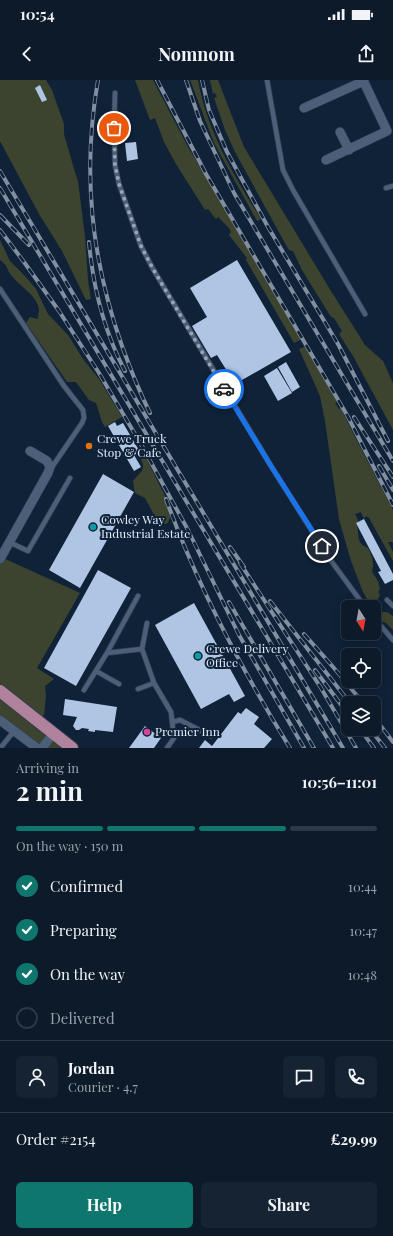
<!DOCTYPE html>
<meta charset="utf-8">
<style>
body{margin:0;font-family:"Playfair Display",serif;background:#152332;color:#f1f3f6;height:100vh;display:flex;flex-direction:column;font-size:15px;white-space:nowrap}
*{box-sizing:border-box;margin:0}
p{font-size:13px;color:#9aa1a8}
.icon{flex:none;width:22px;height:22px;fill:none;stroke:currentColor;stroke-width:2;stroke-linecap:round;stroke-linejoin:round}
.map{position:relative;height:668px;overflow:hidden}
.panel{display:flex;flex-direction:column;background:#0c1a2a;flex:1}
.panel>*{flex:none}
.needle{width:26px;rotate:169deg}
.fabs{position:absolute;left:341px;top:520px;display:grid;gap:8px}
.fabs a{display:grid;place-items:center;width:40px;height:40px;border-radius:6px;background:#0c1a2a;box-shadow:0 2px 10px #0003,0 0 0 1px #2c3847;font-size:20px}
.pin{position:absolute;display:grid;place-items:center;width:34px;height:34px;color:#fff;margin:-17px;border:2px solid #fff;border-radius:50%;box-shadow:0 1px 4px #0007}
.courier{position:absolute;display:grid;place-items:center;width:40px;height:40px;margin:-20px;border:3px solid #1a73e8;border-radius:50%;background:#fff;color:#222;box-shadow:0 1px 5px #0007}
.head em{font-style:normal;font-weight:700}
.head div{display:flex;flex-direction:column-reverse}
.head{display:flex;align-items:center;justify-content:space-between;height:68px;padding:0 16px}
h1{font-size:26px;font-weight:700;line-height:30px}
.bar{display:grid;grid-template-columns:repeat(4,1fr);gap:6px 4px;align-content:center;height:48px;padding:0 16px}
.bar i{height:5px;border-radius:3px;background:#2c3847}
.bar .selected{background:#0f766e}
.bar p{grid-column:span 4}
.line{display:flex;align-items:center;gap:10px;padding:0 16px;border-top:1px solid #2c3847}
.line div{flex:1}
.round{display:grid;place-items:center;flex:none;width:42px;height:42px;border-radius:6px;background:#152332}
ol{padding:0 16px;list-style:none}
li{display:flex;align-items:center;gap:12px;height:44px}
li p{margin-inline-start:auto}
li .icon{padding:4px;border-radius:50%;background:#0f766e;color:#fff;stroke-width:4}
li:last-child{color:#9aa1a8}
li i{width:22px;height:22px;border:2px solid #2c3847;border-radius:50%}
.primary-button{display:flex;gap:8px;margin-top:auto;padding:8px 16px}
.primary-button a{flex:1;height:46px;border-radius:6px;background:#0f766e;color:#fff;font-size:16px;font-weight:700;line-height:46px;text-align:center}
.primary-button a+a{background:#152332;color:#f1f3f6}
.status{display:flex;justify-content:space-between;align-items:center;height:28px;padding:0 20px;background:#0c1a2a;direction:ltr}
.status svg{height:11px;fill:currentColor}
header{display:flex;justify-content:space-between;align-items:center;height:52px;padding:0 16px;background:#0c1a2a;font-size:18px;font-weight:700}
.map>svg:first-child{display:block}
</style>
<div class="status"><b>10:54</b><svg viewBox="0 0 49 12"><path d="M0 12V9h3v3zM5 12V6h3v6zM10 12V3h3v9zM15 12V0h3v12zM26 1h20v11H26zM47 4h2v5h-2z"/></svg></div>
<header><svg class="icon" aria-label="back" viewBox="0 0 24 24"><path d="M15 5l-7 7 7 7"/></svg>Nomnom<svg class="icon" aria-label="share" viewBox="0 0 24 24"><path d="M12 15V3M7 8l5-5 5 5M5 13v7h14v-7"/></svg></header>
<div class="map">
<svg width="393" height="668" viewBox="0 0 393 668">
<rect width="100%" height="100%" fill="#102238"/>
<path fill="#3c442f" d="M0 0H46L52 10 64 44V54L74 89 78 101 85 157 88 200 91 219 86 220 62 171 39 134 0 61Z
M135 0H153L187 65 302 259 294 263 246 180 247 178 229 155 231 152 229 148 218 137 216 139 208 129 205 130 176 84 164 62 155 38 150 40Z
M190 0H198C207 51 234 96 261 139L257 141 214 63Z
M210 0H218L244 67 331 211 365 265 383 281 393 303V350L353 276 339 254 342 251 334 238 331 237 302 190 293 171 289 170 286 165 235 72 225 50 214 18 217 17 215 13 213 14Z
M0 160 10 181 24 195 36 209 48 234 68 255 83 279 99 299 122 337 105 347 102 342 96 323 89 320 76 302H67L26 243 30 237 38 239C38 236 39 232 39 229 36 214 20 207 11 195 6 188 9 187 0 180Z
M304 267 307 268 337 322 335 323 339 329 341 328 350 347 393 430V463L392 462H388L393 472V481L369 438 366 436 364 439 361 432 355 434 359 442 356 443C361 454 354 462 368 468 373 478 374 482 372 492L378 501 380 509 378 512 380 515 377 521 371 522 367 519 363 512 351 481 339 439 325 341 320 316 299 269Z
M141 375 145 376 168 422 171 434 168 443 164 444 158 442 145 418 135 413 133 401C141 391 147 390 140 378Z
M1 477 80 513 37 588 54 599 45 606 46 616 44 635 37 640 72 668H37L0 640V479Z
M382 532H387L393 536V550L386 543 380 541 379 536Z"/>
<path fill="#aec5e3" d="M40 5 47 20 42 22 35 8Z
M136 62 138 79 127 81 125 63Z
M237 180 291 272 235 304 217 275 211 278 192 246 207 237 190 208Z
M286 282 300 307 292 312 278 287Z
M277 288 292 313 278 321 264 296Z
M115 342 117 346 123 343 140 372 134 375 141 387 134 391 108 346Z
M103 394 134 412 80 508 49 490Z
M364 439 393 494V500L385 504 378 492 381 491 356 443Z
M98 490 131 508 76 606 44 588Z
M194 523 245 616 234 622 229 614 201 629 155 545Z
M65 619 117 627 113 652 95 650V652L88 651 89 649 82 648 79 650H76L73 646 77 637 63 635Z
M246 628 259 637 254 644 272 659 264 668H199L205 660 212 666 238 632 241 634Z
M145 646 161 658 154 668H129Z"/>
<g fill="none" stroke-linecap="round" stroke-linejoin="round">
<defs>
<path id="lane" d="M267 0 283 90 293 110 365 234
M115 13 114 48 115 85 119 104 141 166 153 189 271 386 329 478 365 527
M386 108 393 106
M0 209 64 306 83 330 84 338 82 343 50 390
M9 462 28 471 70 398
M387 520 393 526
M374 538 393 560
M147 543 142 569 154 603 171 632 174 658 167 668
M107 573 138 516
M96 591 119 604
M138 609 154 603
M84 610 107 573 142 569
M172 642 180 640 211 656
M2 666 14 651"/>
<path id="street" d="M304 28 364 1
M340 52 349 70
M326 80 387 51 363 0
M0 479 48 393 50 387 47 381 30 371
M0 640 37 668
M42 668 53 654"/>
<path id="primary" d="M0 611 72 668"/>
</defs>
<use href="#lane" stroke="#313c4f" stroke-width="6"/>
<use href="#street" stroke="#313c4f" stroke-width="10"/>
<use href="#primary" stroke="#313c4f" stroke-width="14"/>
<use href="#lane" stroke="#4b5f79" stroke-width="4.5"/>
<use href="#street" stroke="#4b5f79" stroke-width="9"/>
<use href="#primary" stroke="#b0829c" stroke-width="12"/>
<defs>
<path id="rail" d="M98 0C82 92 91 178 122 266 130 288 139 311 150 333
M157 0 206 94 347 335 393 425
M186 0 200 41 234 113 393 381
M202 0 209 30 227 72 268 147 338 264 388 361
M0 91 343 668
M0 108 333 668
M0 135 29 165
M0 150 24 182 59 231 99 293 142 366 188 450 239 555 304 668
M89 162C93 207 104 251 125 291
M354 337 393 397
M379 386 393 410
M166 419C197 505 242 590 290 668
M230 467 244 487
M240 483 321 608 356 668
M270 521 350 623
M229 522 314 668
M304 554 334 588 363 623
M315 590 348 634
M374 637 393 662
M360 649 374 668
M370 649 385 668"/>
</defs>
<use href="#rail" stroke="#818fa1" stroke-width="4"/>
<use href="#rail" stroke="#102238" stroke-width="2.5" stroke-dasharray="8" stroke-linecap="butt"/>
</g>
<g fill="none" stroke-linecap="round" stroke-linejoin="round">
<path stroke="#97a5b6" stroke-width="4" stroke-dasharray="0 7.2" d="M114 48 115 85 119 104 141 166 153 189 224 309"/>
<path stroke="#1a73e8" stroke-width="5" d="M224 309 271 386 322 466"/>
</g>
<circle fill="#e8710a" stroke="#102238" stroke-width="1.5" cx="89" cy="366" r="4"/>
<g fill="#0f9aa8" stroke="#102238" stroke-width="1.5">
<circle cx="93" cy="447" r="4"/>
<circle cx="198" cy="576" r="4"/>
</g>
<circle fill="#d1479c" stroke="#102238" stroke-width="1.5" cx="147" cy="652" r="4"/>
<g text-anchor="middle" stroke-width="4" stroke-linejoin="round" paint-order="stroke">
<g font-size="12" fill="#dfebfa" stroke="#102238" text-anchor="start">
<text x="97" y="363">Crewe Truck<tspan x="97" dy="14">Stop &amp; Cafe</tspan></text>
<text x="101" y="444">Cowley Way<tspan x="101" dy="14">Industrial Estate</tspan></text>
<text x="206" y="573">Crewe Delivery<tspan x="206" dy="14">Office</tspan></text>
<text x="155" y="656">Premier Inn</text>
</g>
</g>
</svg>
<div class="fabs">
<a><svg class="needle" viewBox="-14 -14 28 28"><path d="M0-13l5 13h-10z" fill="#e53935"/><path d="M0 13l5-13h-10z" fill="#9aa1a8"/></svg></a>
<a><svg class="icon" aria-label="locate" viewBox="0 0 24 24"><circle cx="12" cy="12" r="6"/><path d="M12 2v4M12 18v4M2 12h4M18 12h4"/></svg></a>
<a><svg class="icon" aria-label="layers" viewBox="0 0 24 24"><path d="M12 4l9 5-9 5-9-5zM3 14l9 5 9-5"/></svg></a>
</div>
<div class="pin" style="left:114px;top:48px;background:#ea580c"><svg class="icon" aria-label="bag" viewBox="0 0 24 24"><path d="M5 8h14l-1 12H6zM9 8a3 3 0 0 1 6 0"/></svg></div>
<div class="pin" style="left:322px;top:466px;background:#1f2937"><svg class="icon" aria-label="home" viewBox="0 0 24 24"><path d="M3 11l9-7 9 7M6 9v11h12V9"/></svg></div>
<div class="courier" style="left:224px;top:309px"><svg class="icon" aria-label="car" viewBox="0 0 24 24"><path d="M5 17H2v-5l4-1 3-4h7l3 4 3 1v5h-3M9 17h6M6 11h13"/><circle cx="7" cy="17" r="2"/><circle cx="17" cy="17" r="2"/></svg></div>
</div>
<section class="panel">
<div class="head"><div><h1>2 min</h1><p>Arriving in</p></div><em>10:56–11:01</em></div>
<div class="bar"><i class="selected"></i><i class="selected"></i><i class="selected"></i><i></i><p>On the way · 150 m</p></div>
<ol>
<li><svg class="icon" aria-label="check" viewBox="0 0 24 24"><path d="M5 12l5 5 9-10"/></svg>Confirmed<p>10:44</p></li>
<li><svg class="icon" aria-label="check" viewBox="0 0 24 24"><path d="M5 12l5 5 9-10"/></svg>Preparing<p>10:47</p></li>
<li><svg class="icon" aria-label="check" viewBox="0 0 24 24"><path d="M5 12l5 5 9-10"/></svg>On the way<p>10:48</p></li>
<li><i></i>Delivered</li>
</ol>
<div class="line" style="height:72px"><a class="round"><svg class="icon" aria-label="person" viewBox="0 0 24 24"><circle cx="12" cy="8" r="4"/><path d="M4 21q1-7 8-7t8 7"/></svg></a><div><b>Jordan</b><p>Courier · 4.7</p></div><a class="round"><svg class="icon" aria-label="chat" viewBox="0 0 24 24"><path d="M4 5h16v11H9l-5 4z"/></svg></a><a class="round"><svg class="icon" aria-label="phone" viewBox="0 0 24 24"><path d="M5 4h4l2 5-3 2q2 4 5 5l2-3 5 2v4C11 20 4 13 5 4z"/></svg></a></div>
<div class="line" style="height:52px"><div>Order #2154</div><b>£29.99</b></div>
<div class="primary-button"><a>Help</a><a>Share</a></div>
</section>
